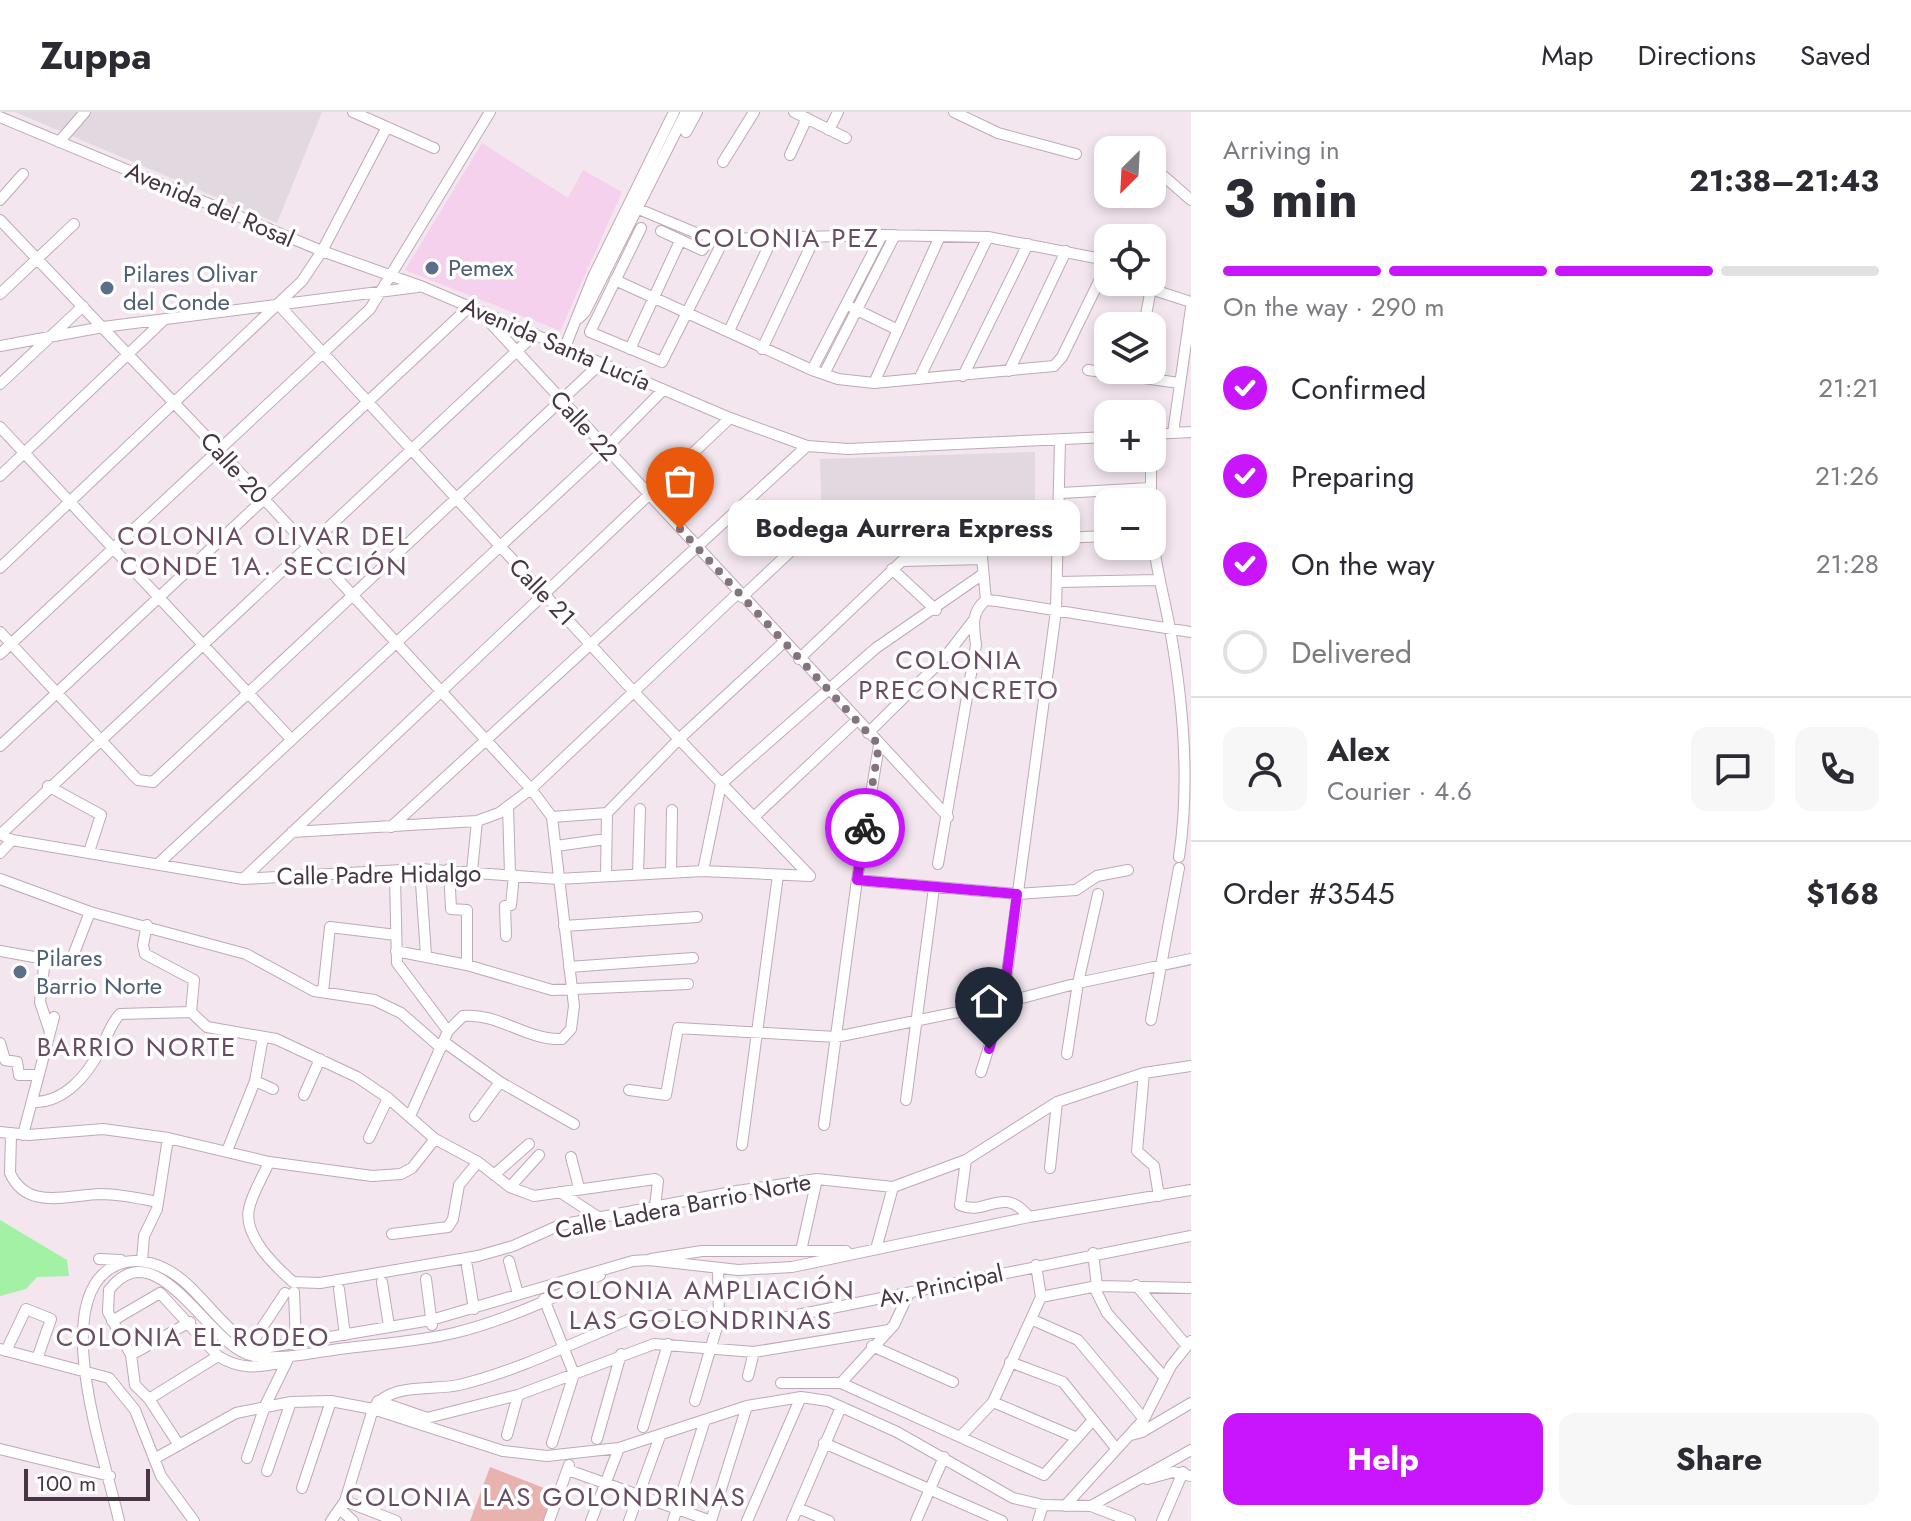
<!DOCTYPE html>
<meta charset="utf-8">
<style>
body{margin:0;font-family:Jost,sans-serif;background:#f7f7f7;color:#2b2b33;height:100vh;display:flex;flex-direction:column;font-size:30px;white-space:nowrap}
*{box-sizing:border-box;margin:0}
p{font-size:26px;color:#7c7c81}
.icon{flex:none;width:44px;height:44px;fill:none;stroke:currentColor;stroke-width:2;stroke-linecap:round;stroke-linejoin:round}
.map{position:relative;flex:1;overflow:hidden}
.drawer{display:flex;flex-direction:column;background:#fff;width:720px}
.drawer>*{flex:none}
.needle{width:52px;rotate:204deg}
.buttons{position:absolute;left:1094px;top:24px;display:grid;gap:16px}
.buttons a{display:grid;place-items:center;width:72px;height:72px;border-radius:16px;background:#fff;box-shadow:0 4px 12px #0003;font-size:40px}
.scale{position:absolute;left:24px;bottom:20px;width:126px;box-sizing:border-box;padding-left:8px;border:4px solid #463542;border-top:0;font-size:22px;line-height:28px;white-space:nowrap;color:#463542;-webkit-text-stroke:6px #fff;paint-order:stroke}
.pin{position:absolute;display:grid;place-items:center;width:68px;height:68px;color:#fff;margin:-82px -34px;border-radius:50% 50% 50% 0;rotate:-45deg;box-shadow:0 0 8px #0007}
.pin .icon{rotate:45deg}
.courier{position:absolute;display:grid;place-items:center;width:80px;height:80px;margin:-40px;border:6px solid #c915fb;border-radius:50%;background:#fff;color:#222;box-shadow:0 2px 10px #0007}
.bubble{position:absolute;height:56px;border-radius:16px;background:#fff;box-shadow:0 4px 12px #0003;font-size:26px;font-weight:700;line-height:56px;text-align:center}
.summary em{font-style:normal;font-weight:700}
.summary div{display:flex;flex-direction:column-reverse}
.summary{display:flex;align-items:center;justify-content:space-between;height:136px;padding:0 32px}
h1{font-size:52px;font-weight:700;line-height:60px}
.bar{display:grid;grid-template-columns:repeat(4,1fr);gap:12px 8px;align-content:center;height:96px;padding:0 32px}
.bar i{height:10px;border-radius:6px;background:#e1e1e2}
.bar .active{background:#c915fb}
.bar p{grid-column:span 4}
.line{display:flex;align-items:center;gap:20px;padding:0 32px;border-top:2px solid #e1e1e2}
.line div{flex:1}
.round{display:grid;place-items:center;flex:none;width:84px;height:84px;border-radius:16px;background:#f7f7f7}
ol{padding:0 32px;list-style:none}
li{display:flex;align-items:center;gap:24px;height:88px}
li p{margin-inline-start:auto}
li .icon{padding:8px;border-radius:50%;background:#c915fb;color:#fff;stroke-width:4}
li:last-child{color:#7c7c81}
li i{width:44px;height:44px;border:4px solid #e1e1e2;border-radius:50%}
.primary-button{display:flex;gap:16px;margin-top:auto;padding:16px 32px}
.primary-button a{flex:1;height:92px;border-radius:16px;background:#c915fb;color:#fff;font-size:32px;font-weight:700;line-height:92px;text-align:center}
.primary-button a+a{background:#f7f7f7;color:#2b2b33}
header{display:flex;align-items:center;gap:48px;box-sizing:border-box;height:112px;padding:0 40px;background:#fff;border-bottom:2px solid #e1e1e2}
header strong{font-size:38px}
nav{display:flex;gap:44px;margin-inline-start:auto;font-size:28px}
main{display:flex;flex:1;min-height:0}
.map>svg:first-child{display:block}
</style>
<header>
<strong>Zuppa</strong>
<nav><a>Map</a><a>Directions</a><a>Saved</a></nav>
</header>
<main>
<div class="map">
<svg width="1191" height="1409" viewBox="0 0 1191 1409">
<rect width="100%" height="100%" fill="#f3e6ef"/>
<path fill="#f5d1ee" d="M482 31 568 86 583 58 622 80 560 219 405 158Z"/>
<path fill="#e2d8e0" d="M15 0H322L277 111Z
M1035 340V392L968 393V433L822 415 820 347Z"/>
<path fill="#e8b3ae" d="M490 1355 554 1380 543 1409H470Z"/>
<path fill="#a2f1a5" d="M0 1108 67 1148 69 1164 37 1165 26 1177 0 1184Z"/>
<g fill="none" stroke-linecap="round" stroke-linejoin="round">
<defs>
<path id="minor" d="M353 0 434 36
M794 0 846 26
M954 0 998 21 1076 42
M0 5 322 139 423 175 730 306 807 334 848 337 1108 325
M829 18 838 0
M686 20 697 0
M59 30 85 0
M790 43 807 6
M723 50 754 0
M1152 54 1191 88
M0 88 23 62
M0 108 219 338 531 677 552 705 574 894 571 917 562 927C528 929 497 900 463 904L448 919 410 1004
M641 116 590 220 662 250 724 127
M661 119 702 138 711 125
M615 168 812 258 838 267 874 271 1054 254 1062 245 1105 157 1096 146 988 125 882 123 724 127 696 121 629 93
M1129 170 1191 190
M0 182 74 112
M278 192 634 580 810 764
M853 196 898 218
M484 204 948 705
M578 207 585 200 686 0
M1144 214 1151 176
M729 219 772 127
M0 234 103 215 418 175
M565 235 593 165 674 0
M630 237 680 129
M762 237 815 125
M812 258 882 123
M1088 258 1179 271
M1009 259 1066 139
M824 262 895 123
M963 264 1028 132
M919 267 988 125
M874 271 940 124
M0 272 83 194
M0 315 291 627
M1173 321 1191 196
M1152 322 1191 320
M1151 346V390
M0 364 165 207
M1061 381 1150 376
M1152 420C1155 453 1164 484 1170 517 1183 589 1190 672 1179 745
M1060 426 1108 424
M981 430H1034
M0 456 302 169 322 139 387 15
M892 457 936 498
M1059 470 1158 468
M742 485 809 422
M986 488 979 413 1059 406
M0 520 138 668 153 670 601 251
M0 542 370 197 490 0
M799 547 902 449 982 447
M868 621 946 544 973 509
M0 634 468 196
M48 674 101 703 89 740
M508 694 510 762
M755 704 856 609
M552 705 607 701 679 627 784 530
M391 715 807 334
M292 720 477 709 499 701 531 677 738 481
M0 722 12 728 243 767 420 757 558 767 703 759 810 764
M1 722 535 222
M556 734 606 727
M0 741 12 728
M159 751 605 337 663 278
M938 752 976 533C974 515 970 501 986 488L997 489 1191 520
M420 757 426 843
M449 757 451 797 467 798V853
M472 759 477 709
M703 759 721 672 876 536 983 462
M671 760 672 698
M638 762 640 697
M606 764 607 701
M395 766 397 851 448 919
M0 767 90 800 246 842 314 879 374 888 401 901 441 936
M243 767 730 306
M857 768 1017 782 1076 778 1097 764 1128 758
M147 813 143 833 145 842 194 868 191 900
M564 814 697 805
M506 824 505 794 511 793 514 763
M0 839 45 847
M396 839 467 853 552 878 688 872
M569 855 693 846
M323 880 330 815 396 823
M191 900 207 915 276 927 357 965 388 986 435 1027 478 1050 510 1075 534 1084 655 1067 658 1069 655 1095
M1151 908 1179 756
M50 920 40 890 45 847 71 849 90 800
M444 930 500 970 574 1012
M0 931 5 948 17 950 19 963H39
M1067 942 1078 871 1098 782
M981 960 1003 891 1056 499 1060 328
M1144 961 1137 1039 1154 1054 1159 1084
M255 969 273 977
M629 978 666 983 678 916 836 925 1003 891 1078 871 1191 847
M304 983 320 947
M906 988 934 776
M33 990C64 991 88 963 101 936 107 925 111 911 120 902L191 900
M475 1004 500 970
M824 1013 857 768 879 633
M0 1020 29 1023 103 1017 168 1026 269 1050 372 1064 401 1062 412 1056 435 1027
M11 1022 10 1061C27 1099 68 1083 100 1082 120 1082 138 1086 157 1090
M23 1023 54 905
M369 1026 388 986
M742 1033 778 763
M227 1039 255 969 263 925
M571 1045 579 1076
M966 1048 960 1093C986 1105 1003 1072 1029 1105
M269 1050C263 1065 252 1081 249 1097 243 1124 275 1154 293 1170L320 1171 478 1144 513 1134 560 1113 737 1079 817 1067 893 1075 966 1048 1057 990 1144 961 1191 954
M1050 1056 1057 990
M494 1063 529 1032
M510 1075 539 1043
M560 1080 598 1105
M392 1122 448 1115 453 1107 459 1073 478 1050
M876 1137 893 1075
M801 1139 817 1067
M1093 1141 1097 1174
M99 1147 121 1148
M651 1147 702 1139H846
M142 1149 144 1124 157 1097 168 1026
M509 1149 518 1182
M1036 1153 1041 1185 1097 1174 1191 1176
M467 1154 474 1197
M426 1167 432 1213
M382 1170 389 1214
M1136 1173 1186 1233
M1094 1175 1107 1201 1165 1266
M339 1177 345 1223
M294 1180 296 1233
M544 1187 574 1262 552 1331
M1033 1208 1078 1228 1144 1307
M112 1209 160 1181 218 1244C242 1259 259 1255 286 1250
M250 1234 285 1181
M872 1234 953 1270
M0 1237 109 1266 135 1298 161 1364 194 1409
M6 1239 26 1197 51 1207 37 1247
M131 1243 190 1210
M1010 1250 1063 1270 1115 1335
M748 1264 754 1240
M781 1271H841L1044 1363 1093 1308
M841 1271 894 1213 909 1181
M149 1287 218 1244
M378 1289 427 1306 518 1283 654 1232 754 1240 889 1218
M695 1289 719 1208 718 1157
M993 1290 1075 1325
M643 1315 668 1232
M507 1323 518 1283
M1131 1323 1142 1320 1191 1291
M961 1324 993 1290 1041 1185
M597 1327 621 1242
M824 1331 1002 1409
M179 1333 149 1287 135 1273 131 1243 108 1200 109 1178C158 1115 210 1238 254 1244 281 1248 312 1241 339 1237 377 1232 416 1230 454 1221 500 1210 558 1185 600 1163
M0 1337 110 1364
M247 1346 265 1294 288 1247
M154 1347 236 1301 291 1290 331 1289 373 1297 503 1339 547 1344 619 1336 747 1294 801 1285 828 1289 897 1320 1013 1386 1043 1393 1091 1394 1130 1409
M568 1358 711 1409
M267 1359 291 1290
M1147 1367 1173 1360 1191 1364
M302 1376 331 1289
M345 1389 396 1409
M1065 1394 1144 1307 1171 1254 1191 1229
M1091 1394 1191 1338
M798 1396 829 1409
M341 1398 353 1409
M119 1409C107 1351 44 1181 119 1152 139 1144 164 1153 181 1167 204 1184 236 1235 264 1236L431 1208 633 1149 649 1148 738 1158 792 1155 1029 1105 1191 1078
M331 1409 345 1389 373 1297C390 1270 431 1279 459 1273 518 1259 577 1229 633 1206L663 1203 772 1208 1191 1124
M549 1409 569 1353
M591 1409 619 1336
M629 1409 660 1324
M673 1409 705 1308
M711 1409 747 1294
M747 1409 801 1285
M792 1409 841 1295
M916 1409 944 1345
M1038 1409 1043 1393
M1162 1409 1183 1360"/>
</defs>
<use href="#minor" stroke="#bfa9b8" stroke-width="12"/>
<use href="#minor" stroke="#fff" stroke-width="10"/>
</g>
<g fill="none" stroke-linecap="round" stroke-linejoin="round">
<path stroke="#83737f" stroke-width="8" stroke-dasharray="0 14.4" d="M680 417 879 633 865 716"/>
<path stroke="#c915fb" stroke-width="10" d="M865 716 857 768 1017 782 1003 891 989 937"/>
</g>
<g fill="#5c6f8a" stroke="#fff" stroke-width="3">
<circle cx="432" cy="156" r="8"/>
<circle cx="107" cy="176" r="8"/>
<circle cx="20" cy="860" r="8"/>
</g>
<g text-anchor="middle" stroke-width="7" stroke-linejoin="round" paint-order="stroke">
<g font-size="24" fill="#463542" stroke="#fff">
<text transform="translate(210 93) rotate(23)" y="8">Avenida del Rosal</text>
<text transform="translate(556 232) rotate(23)" y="8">Avenida Santa Lucía</text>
<text transform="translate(584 314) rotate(47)" y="8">Calle 22</text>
<text transform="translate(234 356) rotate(48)" y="8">Calle 20</text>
<text transform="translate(542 480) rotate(46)" y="8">Calle 21</text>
<text transform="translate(379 763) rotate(-1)" y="8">Calle Padre Hidalgo</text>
<text transform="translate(683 1094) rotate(-11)" y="8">Calle Ladera Barrio Norte</text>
<text transform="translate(941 1174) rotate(-12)" y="8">Av. Principal</text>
</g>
<g font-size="24" fill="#4e5e75" stroke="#fff" text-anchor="start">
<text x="448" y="164">Pemex</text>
<text x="123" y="170">Pilares Olivar<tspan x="123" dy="28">del Conde</tspan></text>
<text x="36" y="854">Pilares<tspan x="36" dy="28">Barrio Norte</tspan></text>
</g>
<g font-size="26" letter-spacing="2" fill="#694c62" stroke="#fff">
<text x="787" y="135">COLONIA PEZ</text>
<text x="264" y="433">COLONIA OLIVAR DEL<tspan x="264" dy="30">CONDE 1A. SECCIÓN</tspan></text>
<text x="959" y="557">COLONIA<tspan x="959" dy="30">PRECONCRETO</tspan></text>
<text x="137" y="944">BARRIO NORTE</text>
<text x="701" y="1187">COLONIA AMPLIACIÓN<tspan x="701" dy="30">LAS GOLONDRINAS</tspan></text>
<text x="193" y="1234">COLONIA EL RODEO</text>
<text x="546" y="1394">COLONIA LAS GOLONDRINAS</text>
</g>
</g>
</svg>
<div class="buttons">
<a><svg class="needle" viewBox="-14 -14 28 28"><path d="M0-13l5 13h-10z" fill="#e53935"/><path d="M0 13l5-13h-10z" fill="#7c7c81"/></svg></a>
<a><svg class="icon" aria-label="locate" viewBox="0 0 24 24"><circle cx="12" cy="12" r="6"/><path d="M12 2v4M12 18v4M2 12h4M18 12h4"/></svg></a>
<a><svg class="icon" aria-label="layers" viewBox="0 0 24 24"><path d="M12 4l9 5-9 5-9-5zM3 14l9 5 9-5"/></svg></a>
<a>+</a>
<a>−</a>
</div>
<div class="scale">100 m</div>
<div class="pin" style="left:680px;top:417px;background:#ea580c"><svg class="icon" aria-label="bag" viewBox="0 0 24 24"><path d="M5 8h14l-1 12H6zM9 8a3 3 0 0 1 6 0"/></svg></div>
<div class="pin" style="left:989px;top:937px;background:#1f2937"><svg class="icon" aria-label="home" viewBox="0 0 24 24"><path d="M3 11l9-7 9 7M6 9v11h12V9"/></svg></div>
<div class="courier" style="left:865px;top:716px"><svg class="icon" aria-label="bike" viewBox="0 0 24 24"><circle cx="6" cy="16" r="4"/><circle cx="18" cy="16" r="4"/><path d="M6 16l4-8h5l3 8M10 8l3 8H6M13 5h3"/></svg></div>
<div class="bubble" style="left:728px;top:388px;width:352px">Bodega Aurrera Express</div>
</div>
<section class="drawer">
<div class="summary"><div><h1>3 min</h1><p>Arriving in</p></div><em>21:38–21:43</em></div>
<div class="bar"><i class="active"></i><i class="active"></i><i class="active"></i><i></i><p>On the way · 290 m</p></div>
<ol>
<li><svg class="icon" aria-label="check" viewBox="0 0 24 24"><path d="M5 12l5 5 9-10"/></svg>Confirmed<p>21:21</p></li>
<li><svg class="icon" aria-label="check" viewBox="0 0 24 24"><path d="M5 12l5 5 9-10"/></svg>Preparing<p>21:26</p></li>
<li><svg class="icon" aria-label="check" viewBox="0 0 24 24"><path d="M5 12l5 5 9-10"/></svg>On the way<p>21:28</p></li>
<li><i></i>Delivered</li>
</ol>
<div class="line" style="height:144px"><a class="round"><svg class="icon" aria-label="person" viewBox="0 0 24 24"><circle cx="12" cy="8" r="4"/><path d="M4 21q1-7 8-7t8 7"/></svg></a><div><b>Alex</b><p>Courier · 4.6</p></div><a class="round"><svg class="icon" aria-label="chat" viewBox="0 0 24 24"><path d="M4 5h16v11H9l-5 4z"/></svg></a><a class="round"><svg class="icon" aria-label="phone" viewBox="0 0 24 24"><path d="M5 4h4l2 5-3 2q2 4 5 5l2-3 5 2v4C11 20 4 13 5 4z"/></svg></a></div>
<div class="line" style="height:104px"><div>Order #3545</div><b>$168</b></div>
<div class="primary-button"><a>Help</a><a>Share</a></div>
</section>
</main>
